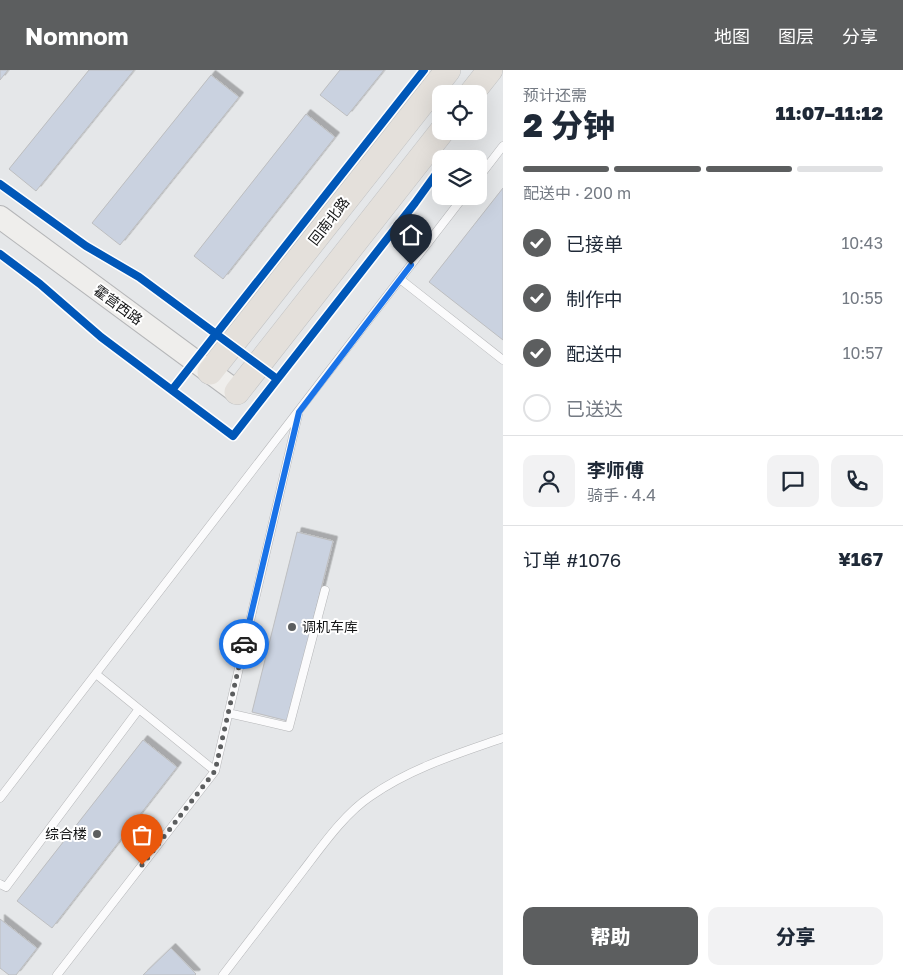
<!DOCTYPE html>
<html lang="zh">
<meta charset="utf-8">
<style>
body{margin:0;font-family:"Golos Text","Noto Sans SC",sans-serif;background:#f2f2f3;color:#1f2937;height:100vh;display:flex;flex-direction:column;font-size:19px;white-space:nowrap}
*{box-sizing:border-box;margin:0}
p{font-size:16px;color:#747a83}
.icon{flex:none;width:28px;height:28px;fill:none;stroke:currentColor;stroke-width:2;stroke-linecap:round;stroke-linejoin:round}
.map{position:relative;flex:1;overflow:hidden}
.panel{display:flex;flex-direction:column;background:#fff;width:400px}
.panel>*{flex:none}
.fabs{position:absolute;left:432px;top:15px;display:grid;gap:10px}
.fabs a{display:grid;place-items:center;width:55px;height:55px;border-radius:10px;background:#fff;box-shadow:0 5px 20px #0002;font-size:25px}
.pin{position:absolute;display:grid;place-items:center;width:42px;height:42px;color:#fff;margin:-51px -21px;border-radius:50% 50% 50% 0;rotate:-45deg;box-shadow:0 0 5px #0007}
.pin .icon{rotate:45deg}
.courier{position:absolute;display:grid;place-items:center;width:50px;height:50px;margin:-25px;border:4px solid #1a73e8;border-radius:50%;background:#fff;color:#222;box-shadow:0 1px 6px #0007}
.overview em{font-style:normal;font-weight:800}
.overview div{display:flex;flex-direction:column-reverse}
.overview{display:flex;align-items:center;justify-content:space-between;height:85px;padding:0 20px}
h1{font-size:32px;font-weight:800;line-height:38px}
.bar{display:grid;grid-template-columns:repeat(4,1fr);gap:8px 5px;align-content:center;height:60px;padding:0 20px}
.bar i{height:6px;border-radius:4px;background:#e0e1e3}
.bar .on{background:#5c5e5f}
.bar p{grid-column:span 4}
.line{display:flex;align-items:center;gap:12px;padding:0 20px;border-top:1px solid #e0e1e3}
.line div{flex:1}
.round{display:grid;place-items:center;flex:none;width:52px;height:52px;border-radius:10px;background:#f2f2f3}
ol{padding:0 20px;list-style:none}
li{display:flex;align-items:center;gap:15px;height:55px}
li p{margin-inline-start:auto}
li .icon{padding:5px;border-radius:50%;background:#5c5e5f;color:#fff;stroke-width:4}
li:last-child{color:#747a83}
li i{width:28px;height:28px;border:2px solid #e0e1e3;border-radius:50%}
.primary-button{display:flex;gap:10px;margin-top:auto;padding:10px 20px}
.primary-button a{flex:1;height:58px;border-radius:10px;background:#5c5e5f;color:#fff;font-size:20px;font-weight:800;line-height:58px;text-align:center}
.primary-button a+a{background:#f2f2f3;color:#1f2937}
header{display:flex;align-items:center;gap:30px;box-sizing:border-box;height:70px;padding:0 25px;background:#5c5e5f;color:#fff}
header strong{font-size:24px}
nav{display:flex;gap:28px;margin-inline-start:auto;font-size:18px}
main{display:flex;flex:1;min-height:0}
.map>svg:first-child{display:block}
</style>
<header>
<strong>Nomnom</strong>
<nav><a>地图</a><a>图层</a><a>分享</a></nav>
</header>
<main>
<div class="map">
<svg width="503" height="905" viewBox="0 0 503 905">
<defs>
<filter id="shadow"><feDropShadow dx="4.5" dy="-4.5" stdDeviation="0" flood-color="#0004"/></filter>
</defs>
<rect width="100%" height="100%" fill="#e5e7e9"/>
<path fill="#cad2e0" stroke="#bdbec0" filter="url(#shadow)" d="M0 0H8L0 10Z
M89 0H134L36 121 9 99Z
M340 0H384L347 46 320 25Z
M211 5 239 27 120 175 92 153Z
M306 44 335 67 223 209 194 186Z
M503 118V270L429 212Z
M297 462 333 471 288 651 252 642Z
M143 670 177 697 52 858 17 831Z
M0 849 37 878 16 905H9L0 898Z
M171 878 196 904 195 905H143Z"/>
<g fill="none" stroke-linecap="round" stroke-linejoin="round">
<defs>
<path id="lane" d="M479 107 503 76
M400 209 503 290
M96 604 215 701
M228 643 289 657 325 520
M0 728 464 126
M0 814 6 817 139 639
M57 905 215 701 298 345
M223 905C249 871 276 836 302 802 322 776 344 744 371 726 411 698 457 684 503 668"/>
<path id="secondary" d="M0 147 237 322"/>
<path id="primary" d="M471 24 490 0
M210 302 448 0
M237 322 442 61"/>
</defs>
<use href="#lane" stroke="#b5b6b8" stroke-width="9"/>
<use href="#secondary" stroke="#b5b6b8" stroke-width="24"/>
<use href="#primary" stroke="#c2c3c4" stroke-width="26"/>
<use href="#lane" stroke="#fbfbfc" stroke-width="8"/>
<use href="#secondary" stroke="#efeeec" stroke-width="22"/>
<use href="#primary" stroke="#e4e0db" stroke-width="25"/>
<defs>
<path id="cycleway" d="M0 114 86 176 139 207 277 309
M0 184 40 214 101 267 233 366 415 133 441 97
M172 320 424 0"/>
</defs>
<use href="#cycleway" stroke="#fff" stroke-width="11"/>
<use href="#cycleway" stroke="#0057b8" stroke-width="8"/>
</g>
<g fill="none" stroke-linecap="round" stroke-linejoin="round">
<path stroke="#5c5e5f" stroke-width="5" stroke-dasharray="0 9" d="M142 795 215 701 244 574"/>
<path stroke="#1a73e8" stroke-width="6" d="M244 574 299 342 411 195"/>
</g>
<g fill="#5c5e5f" stroke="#fff" stroke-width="2">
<circle cx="292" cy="557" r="5"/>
<circle cx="97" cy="764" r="5"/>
</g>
<g text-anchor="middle" stroke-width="4" stroke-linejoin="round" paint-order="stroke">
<g font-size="14" fill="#131415" stroke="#fff">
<text transform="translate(329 151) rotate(-52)" y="5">回南北路</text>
<text transform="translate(118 235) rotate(36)" y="5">霍营西路</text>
</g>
<g font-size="14" fill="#131415" stroke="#fff" text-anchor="start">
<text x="302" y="562">调机车库</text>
<text x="87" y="769" text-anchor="end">综合楼</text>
</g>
</g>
</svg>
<div class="fabs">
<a><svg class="icon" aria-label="locate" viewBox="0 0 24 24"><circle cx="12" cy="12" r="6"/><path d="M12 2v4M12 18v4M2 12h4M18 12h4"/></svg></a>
<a><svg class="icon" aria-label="layers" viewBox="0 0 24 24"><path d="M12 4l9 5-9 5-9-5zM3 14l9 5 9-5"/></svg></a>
</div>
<div class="pin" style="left:142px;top:795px;background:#ea580c"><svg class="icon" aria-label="bag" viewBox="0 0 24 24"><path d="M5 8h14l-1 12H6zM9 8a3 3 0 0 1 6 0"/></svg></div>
<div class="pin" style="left:411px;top:195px;background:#1f2937"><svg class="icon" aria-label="home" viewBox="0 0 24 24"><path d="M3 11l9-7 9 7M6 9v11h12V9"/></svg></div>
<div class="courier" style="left:244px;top:574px"><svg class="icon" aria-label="car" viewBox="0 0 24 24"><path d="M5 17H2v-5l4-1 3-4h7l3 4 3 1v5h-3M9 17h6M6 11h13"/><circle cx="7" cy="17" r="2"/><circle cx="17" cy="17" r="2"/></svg></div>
</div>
<section class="panel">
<div class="overview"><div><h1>2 分钟</h1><p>预计还需</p></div><em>11:07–11:12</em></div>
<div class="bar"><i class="on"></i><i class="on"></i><i class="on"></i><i></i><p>配送中 · 200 m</p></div>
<ol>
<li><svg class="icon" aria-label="check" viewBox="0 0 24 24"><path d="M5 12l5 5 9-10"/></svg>已接单<p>10:43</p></li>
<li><svg class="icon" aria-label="check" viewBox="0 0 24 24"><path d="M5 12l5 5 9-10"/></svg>制作中<p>10:55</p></li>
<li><svg class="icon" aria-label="check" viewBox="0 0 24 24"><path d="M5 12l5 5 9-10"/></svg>配送中<p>10:57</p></li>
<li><i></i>已送达</li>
</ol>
<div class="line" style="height:90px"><a class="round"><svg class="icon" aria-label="person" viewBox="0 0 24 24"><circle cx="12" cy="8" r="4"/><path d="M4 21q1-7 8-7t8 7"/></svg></a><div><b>李师傅</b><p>骑手 · 4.4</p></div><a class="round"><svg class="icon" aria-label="chat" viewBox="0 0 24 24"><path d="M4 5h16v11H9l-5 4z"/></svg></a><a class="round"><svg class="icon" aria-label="phone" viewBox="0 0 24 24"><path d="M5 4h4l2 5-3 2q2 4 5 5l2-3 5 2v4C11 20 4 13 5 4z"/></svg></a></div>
<div class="line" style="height:65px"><div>订单 #1076</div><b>¥167</b></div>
<div class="primary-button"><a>帮助</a><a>分享</a></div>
</section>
</main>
